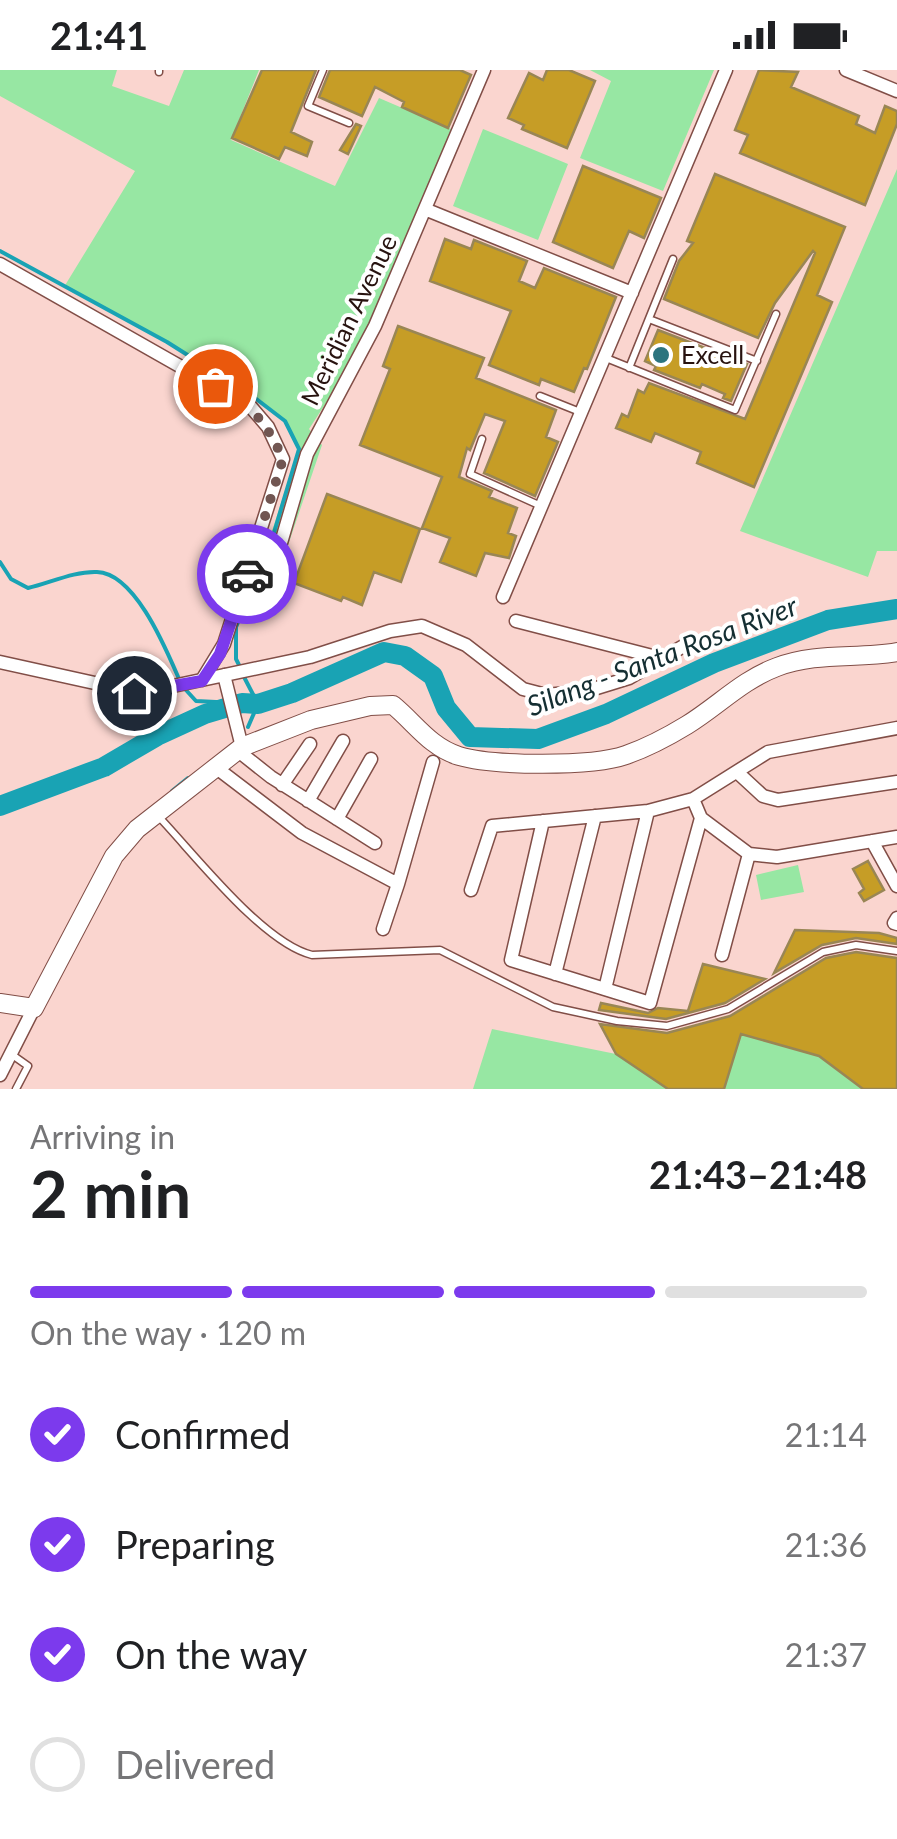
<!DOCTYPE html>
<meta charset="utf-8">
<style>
body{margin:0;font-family:Lato,sans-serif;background:#f2f2f2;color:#202124;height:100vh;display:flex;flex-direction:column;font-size:38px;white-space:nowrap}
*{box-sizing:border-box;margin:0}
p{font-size:32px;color:#757577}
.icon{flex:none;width:55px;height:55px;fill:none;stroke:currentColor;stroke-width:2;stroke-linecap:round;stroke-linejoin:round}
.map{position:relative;height:1019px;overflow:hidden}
.drawer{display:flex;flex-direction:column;background:#fff;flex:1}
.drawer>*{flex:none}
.pin{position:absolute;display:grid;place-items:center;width:85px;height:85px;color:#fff;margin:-42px;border:5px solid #fff;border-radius:50%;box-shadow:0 2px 10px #0007}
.courier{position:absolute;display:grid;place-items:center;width:100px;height:100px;margin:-50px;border:8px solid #7c3aed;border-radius:50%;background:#fff;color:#222;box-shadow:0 2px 12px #0007}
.headline em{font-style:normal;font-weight:700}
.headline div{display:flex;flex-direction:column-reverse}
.headline{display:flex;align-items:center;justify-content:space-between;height:170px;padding:0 30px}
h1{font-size:65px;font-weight:700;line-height:75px}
.bar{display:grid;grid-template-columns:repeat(4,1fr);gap:15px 10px;align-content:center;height:120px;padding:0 30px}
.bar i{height:12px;border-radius:8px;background:#e0e0e0}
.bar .selected{background:#7c3aed}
.bar p{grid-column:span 4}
ol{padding:0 30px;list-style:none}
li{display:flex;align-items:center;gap:30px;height:110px}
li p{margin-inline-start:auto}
li .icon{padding:10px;border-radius:50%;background:#7c3aed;color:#fff;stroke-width:4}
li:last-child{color:#757577}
li i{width:55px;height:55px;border:5px solid #e0e0e0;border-radius:50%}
.status{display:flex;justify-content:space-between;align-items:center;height:70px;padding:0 50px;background:#fff;direction:ltr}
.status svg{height:28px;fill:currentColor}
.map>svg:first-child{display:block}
</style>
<div class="status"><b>21:41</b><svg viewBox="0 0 49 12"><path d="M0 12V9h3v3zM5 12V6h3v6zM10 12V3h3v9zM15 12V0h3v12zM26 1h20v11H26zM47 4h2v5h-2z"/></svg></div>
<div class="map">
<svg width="897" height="1019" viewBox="0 0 897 1019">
<rect width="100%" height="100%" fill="#fad5cf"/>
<path fill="#97e7a3" d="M0 0H117L112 16 169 36 184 0H259L231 70 335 116 379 28 456 61 376 256 309 359 322 375 265 543 247 538 299 378 285 351 251 325 167 272 64 217 135 101 0 26Z
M590 0H714L663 121 580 88 611 11Z
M483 59 568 94 538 170 453 136Z
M897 99V481H877L868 507 740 461Z
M798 795 804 822 761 830 756 805Z
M492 959 616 984 668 1019H473Z
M741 964 819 986 863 1019H724Z"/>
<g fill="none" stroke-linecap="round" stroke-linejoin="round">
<path stroke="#19a3b4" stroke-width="4" d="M0 181 167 272 251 325 285 351 299 379 270 476 236 557V589L240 597
M0 492 11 509 28 518C50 513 74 501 97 502 135 503 166 579 179 609
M243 605 258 634 248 657
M185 619 196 631 258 634
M172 721 188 708"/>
<path stroke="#19a3b4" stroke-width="20" d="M0 736 104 697 157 666 205 644 242 633 258 634 292 623 384 582 405 586 433 606 446 638 470 667 538 669 606 644 714 593 828 550 897 539"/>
</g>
<path fill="#c69d26" stroke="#998655" stroke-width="2.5" d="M262 0H316L291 62 312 72 307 86 285 77 279 89 232 68Z
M330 0H460L471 5 448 58 402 37 404 32 375 17 362 46 319 27Z
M547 0H569L595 11 567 78 522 59 524 55 508 48 529 3 543 10Z
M759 0 798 2 791 17 859 46 856 54 875 63 885 36 897 41V54L865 135 740 83 748 65 735 60Z
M356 54 361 56 348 84 340 80Z
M583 96 661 128 644 168 629 161 613 198 553 172Z
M715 104 845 157 817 225 832 232 754 417 697 393 701 382 655 363 651 372 616 358 622 344 628 347 638 320 644 323 649 313 745 349 815 183 813 181 775 233 758 268 664 229 679 191 693 173 687 171Z
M445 169 471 179 474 170 527 191 519 211 535 218 544 198 616 227 587 299 584 298 574 322 541 309 539 315 489 295 511 241 430 211Z
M398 256 484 288 476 308 556 340 546 367 558 372 535 426 484 403 505 351 485 344 470 380 467 378 459 407 492 421 489 427 517 438 508 463 516 466 509 488 485 483 476 506 440 492 450 468 422 458 442 407 360 375 390 299 383 296Z
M658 260 747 294 731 331 723 328 725 324 702 314 700 318 654 300 656 296 645 291Z
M327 424 420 459 401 512 374 502 362 535 343 527 341 531 294 513Z
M868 791 884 820 864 831 859 823 864 819 853 799Z
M795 860 879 863 897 868V874L856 868 822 875 774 903Z
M856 882 897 888V1019H863L819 986 741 964 724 1019H668L616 984 600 954 667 963 730 946 826 888Z
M703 894 765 909 725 933 666 949 599 940 601 933 648 943 658 938 688 941Z"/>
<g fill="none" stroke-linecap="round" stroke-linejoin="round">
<defs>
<path id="lane" d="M323 0 308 36 349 53
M159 2V0
M649 249 757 291
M606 288 735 340 776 244
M629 298 673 189
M540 326 580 342
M482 369 470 404 541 436
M159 747C196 786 263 873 312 885L440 880 553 937 617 951 667 956 728 939 823 882 856 875 897 881
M11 984 28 996 16 1019"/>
<path id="street" d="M846 0 897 21
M427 140 632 223
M0 194 250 336 268 357 283 389 224 574 202 610
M266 524 307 384 375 256 484 0
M503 527 726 0
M516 551 664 589
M0 592 140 623 310 587 390 561 422 556 466 575 523 619 546 625 587 621 629 608 687 574
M224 605 242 677
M237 680 271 707 375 773
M214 696 302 763 398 814 383 859
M737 702 763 726 778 730 897 712
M282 715 310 674
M308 731 343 671
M701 748 749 784 777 787 897 767
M337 749 371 689
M543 751 511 890 650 933 701 748 693 729
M872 771 897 816
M398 814 433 692
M471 820 492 756 648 741 693 729 768 682 897 658
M897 848 894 853 897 854
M722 885 749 784
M555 904 595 746
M605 919 648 741
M0 1005 34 938"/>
<path id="secondary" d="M0 933 34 938 114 786 137 759 242 677 311 650 370 636 393 635C415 653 430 677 459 686 493 696 592 697 626 685 646 678 669 666 687 655 718 636 742 610 777 597 816 582 857 589 897 582"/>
</defs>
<use href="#lane" stroke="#814e47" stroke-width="9"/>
<use href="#street" stroke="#814e47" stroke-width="15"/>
<use href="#secondary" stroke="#814e47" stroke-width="20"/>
<use href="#lane" stroke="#fff" stroke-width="6"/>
<use href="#street" stroke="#fff" stroke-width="12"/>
<use href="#secondary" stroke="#fff" stroke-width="18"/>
</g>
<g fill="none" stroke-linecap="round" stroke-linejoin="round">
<path stroke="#715652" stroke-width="10" stroke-dasharray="0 18" d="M215 316C253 337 265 350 283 389L247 504"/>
<path stroke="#7c3aed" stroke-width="12" d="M134 623 202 611 220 584 247 504"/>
</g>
<circle fill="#2c747e" stroke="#fff" stroke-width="4" cx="661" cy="285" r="10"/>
<g text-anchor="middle" stroke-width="8" stroke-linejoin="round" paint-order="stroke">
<g font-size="25" fill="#27120f" stroke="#fff">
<text transform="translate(349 250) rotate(-64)" y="9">Meridian Avenue</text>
</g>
<g font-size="25" fill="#27120f" stroke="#fff" text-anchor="start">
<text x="681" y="294">Excell</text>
</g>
<g font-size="28" font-style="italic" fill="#142e32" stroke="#fff">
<text transform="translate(662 586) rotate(-21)" y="10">Silang - Santa Rosa River</text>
</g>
</g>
</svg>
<div class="pin" style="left:215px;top:316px;background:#ea580c"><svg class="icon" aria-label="bag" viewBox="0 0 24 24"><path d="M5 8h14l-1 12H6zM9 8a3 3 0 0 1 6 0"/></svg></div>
<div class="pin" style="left:134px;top:623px;background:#1f2937"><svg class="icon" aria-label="home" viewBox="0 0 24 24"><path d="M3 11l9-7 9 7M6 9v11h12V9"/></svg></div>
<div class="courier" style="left:247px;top:504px"><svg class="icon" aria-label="car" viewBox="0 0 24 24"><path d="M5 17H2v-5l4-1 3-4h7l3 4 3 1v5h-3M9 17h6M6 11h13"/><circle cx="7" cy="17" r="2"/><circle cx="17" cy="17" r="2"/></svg></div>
</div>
<section class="drawer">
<div class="headline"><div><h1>2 min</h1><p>Arriving in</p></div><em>21:43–21:48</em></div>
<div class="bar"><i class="selected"></i><i class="selected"></i><i class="selected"></i><i></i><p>On the way · 120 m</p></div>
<ol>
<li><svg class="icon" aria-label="check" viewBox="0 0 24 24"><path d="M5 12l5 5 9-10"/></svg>Confirmed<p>21:14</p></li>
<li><svg class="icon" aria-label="check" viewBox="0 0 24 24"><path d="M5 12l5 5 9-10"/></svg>Preparing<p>21:36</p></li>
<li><svg class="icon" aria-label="check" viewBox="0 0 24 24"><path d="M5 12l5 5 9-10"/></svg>On the way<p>21:37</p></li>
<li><i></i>Delivered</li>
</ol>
</section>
